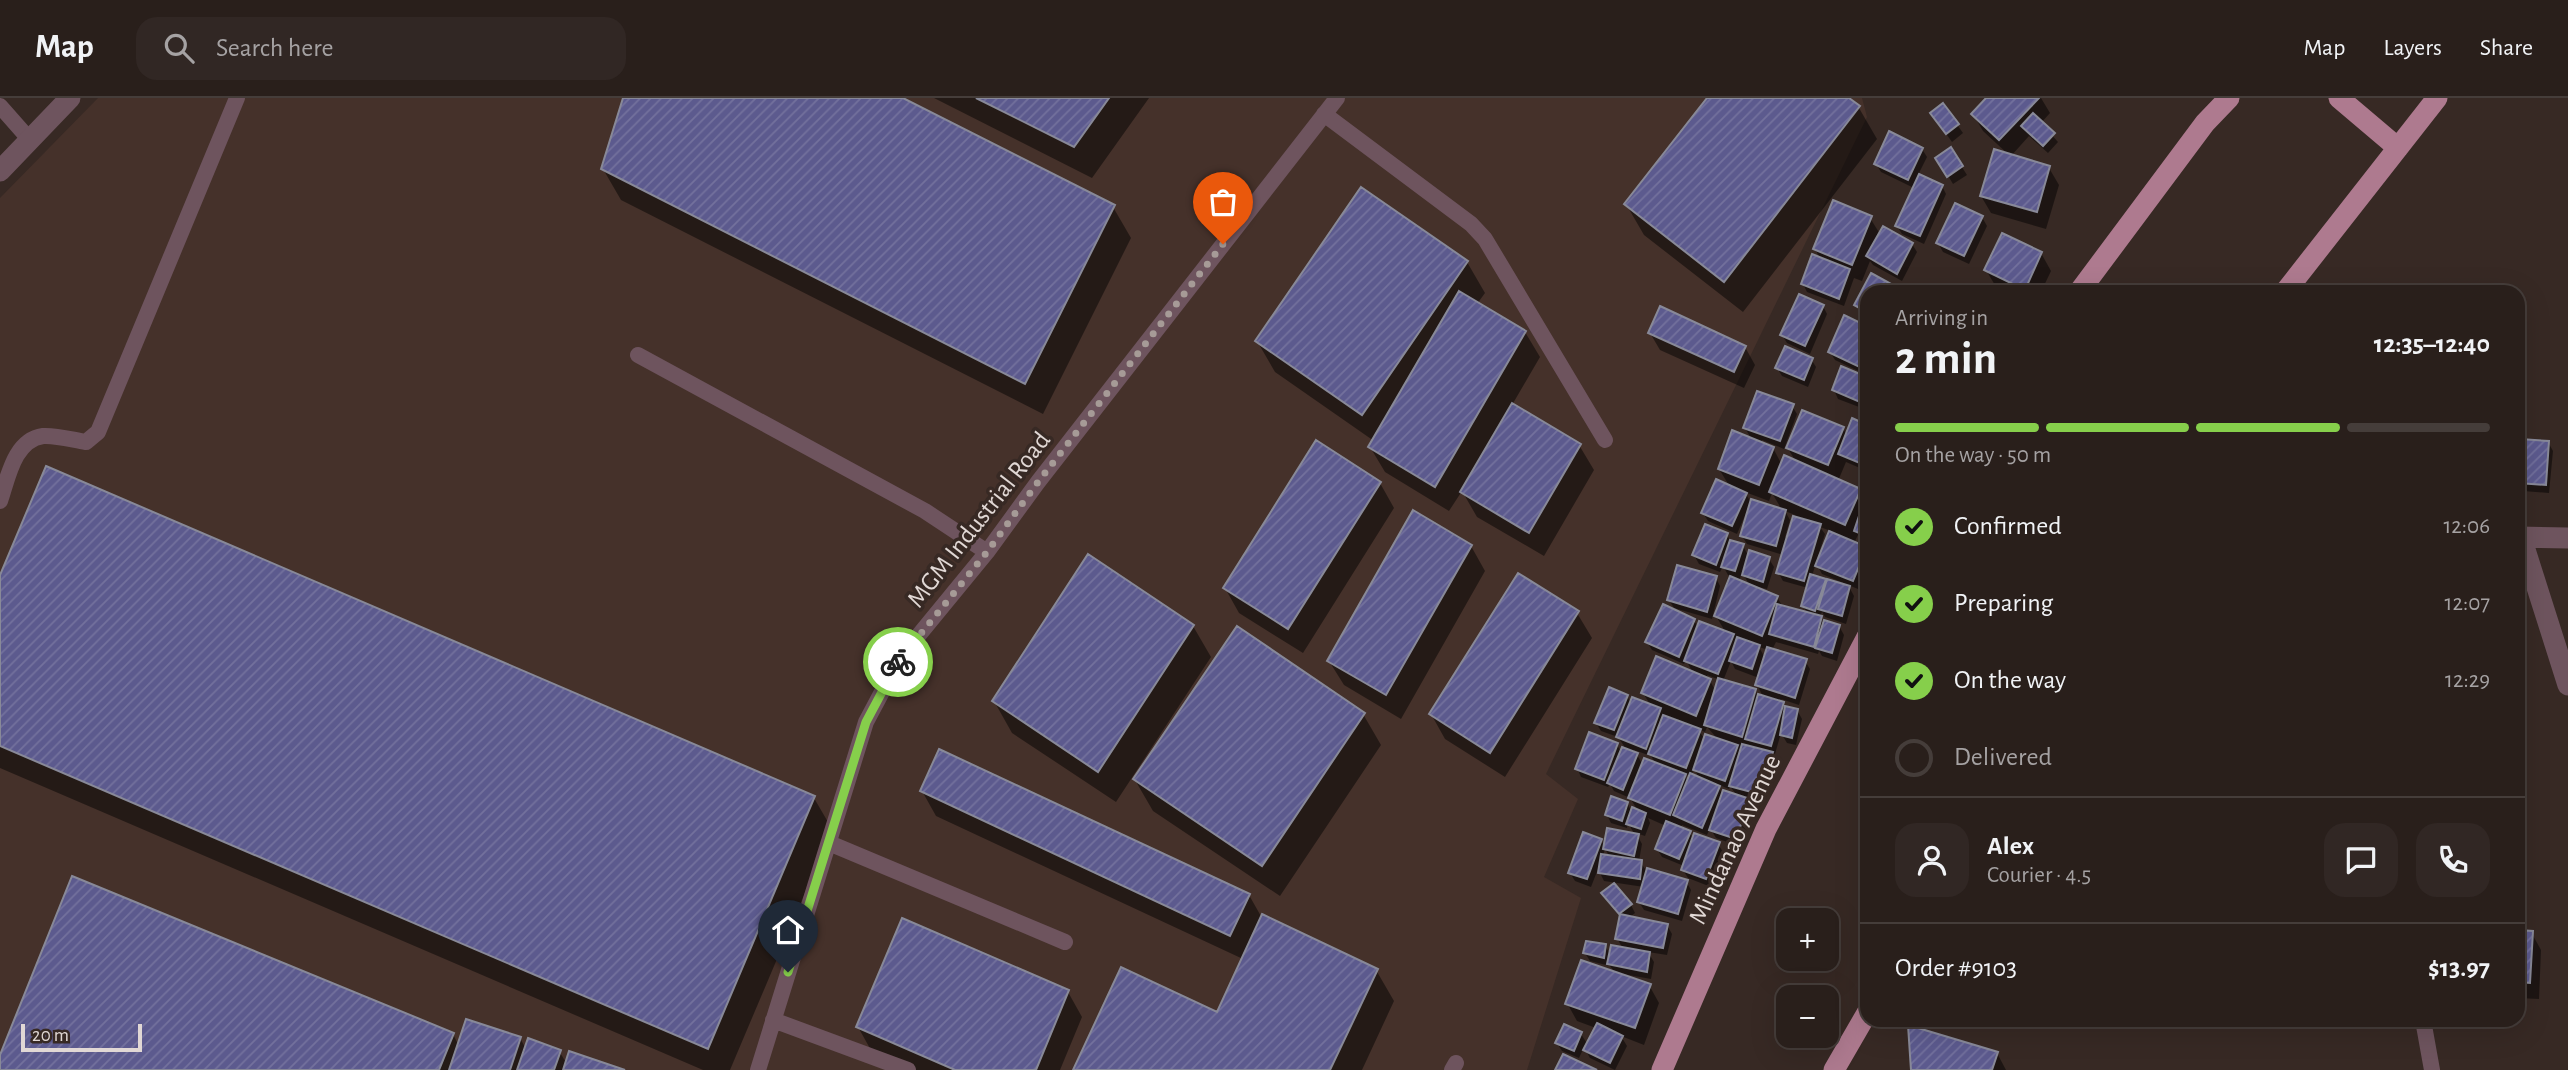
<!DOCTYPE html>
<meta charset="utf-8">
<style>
body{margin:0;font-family:"Alegreya Sans",sans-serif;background:#312724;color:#f1f3f6;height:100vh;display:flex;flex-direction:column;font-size:26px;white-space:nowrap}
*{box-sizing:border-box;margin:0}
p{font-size:23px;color:#a5a2a3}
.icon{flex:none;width:38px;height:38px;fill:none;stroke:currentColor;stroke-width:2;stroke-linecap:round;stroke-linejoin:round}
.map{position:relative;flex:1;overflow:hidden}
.details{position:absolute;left:1860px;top:187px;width:665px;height:742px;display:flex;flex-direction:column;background:#291f1b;border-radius:21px;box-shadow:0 7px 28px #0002,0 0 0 2px #453d3a}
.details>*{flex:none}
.buttons{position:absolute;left:1776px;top:810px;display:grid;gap:14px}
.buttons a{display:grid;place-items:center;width:63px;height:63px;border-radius:14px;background:#291f1b;box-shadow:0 7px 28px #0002,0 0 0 2px #453d3a;font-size:35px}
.scale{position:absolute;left:21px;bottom:18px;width:121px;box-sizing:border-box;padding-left:7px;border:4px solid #e1d8d5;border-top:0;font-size:19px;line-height:24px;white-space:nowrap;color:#e1d8d5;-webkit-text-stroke:5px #372924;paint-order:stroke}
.pin{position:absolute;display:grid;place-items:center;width:60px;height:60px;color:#fff;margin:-72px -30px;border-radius:50% 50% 50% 0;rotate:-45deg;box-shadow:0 0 7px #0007}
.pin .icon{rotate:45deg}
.courier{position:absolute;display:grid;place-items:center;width:70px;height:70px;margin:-35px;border:5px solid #86cf4b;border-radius:50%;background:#fff;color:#222;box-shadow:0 2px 9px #0007}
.headline em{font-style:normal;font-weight:700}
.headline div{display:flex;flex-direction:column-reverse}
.headline{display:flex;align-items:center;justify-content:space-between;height:119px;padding:0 35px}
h1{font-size:46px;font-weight:700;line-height:52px}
.bar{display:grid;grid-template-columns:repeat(4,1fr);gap:10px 7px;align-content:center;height:84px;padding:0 35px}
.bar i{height:9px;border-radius:5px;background:#453d3a}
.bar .on{background:#86cf4b}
.bar p{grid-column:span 4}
.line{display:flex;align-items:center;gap:18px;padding:0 35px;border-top:2px solid #453d3a}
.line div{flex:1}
.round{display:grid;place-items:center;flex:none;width:74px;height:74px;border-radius:21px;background:#312724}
ol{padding:0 35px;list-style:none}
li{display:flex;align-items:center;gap:21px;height:77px}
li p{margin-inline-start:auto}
li .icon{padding:7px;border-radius:50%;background:#86cf4b;color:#111;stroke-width:4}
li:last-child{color:#a5a2a3}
li i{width:38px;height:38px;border:4px solid #453d3a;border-radius:50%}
header{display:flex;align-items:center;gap:42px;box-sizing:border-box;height:98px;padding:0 35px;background:#291f1b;border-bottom:2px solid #453d3a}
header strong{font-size:33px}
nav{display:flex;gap:38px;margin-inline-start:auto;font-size:24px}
.search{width:490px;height:63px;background:#312724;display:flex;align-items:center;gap:18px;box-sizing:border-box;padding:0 24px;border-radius:21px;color:#a5a2a3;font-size:26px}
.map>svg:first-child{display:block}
</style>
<header>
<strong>Map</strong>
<div class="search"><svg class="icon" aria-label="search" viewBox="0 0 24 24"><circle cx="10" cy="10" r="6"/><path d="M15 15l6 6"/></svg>Search here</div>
<nav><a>Map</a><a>Layers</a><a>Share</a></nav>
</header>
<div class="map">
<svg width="2568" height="972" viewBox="0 0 2568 972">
<defs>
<pattern id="building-hatch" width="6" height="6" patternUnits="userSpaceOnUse" patternTransform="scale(1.75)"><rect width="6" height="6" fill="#5c5a8e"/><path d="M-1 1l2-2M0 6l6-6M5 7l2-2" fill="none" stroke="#73719d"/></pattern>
</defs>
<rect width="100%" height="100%" fill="#372924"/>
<path fill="#45312a" d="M98 0H1862L1867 19 1546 676 1578 701 1544 779 1581 800 1527 972H0V100Z"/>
<path fill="#0007" fill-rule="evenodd" d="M625 0H899L1113 109 1131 140 1043 316 621 102 603 71Z
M934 0H1149L1092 80Z
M1709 0H1846L1859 10 1877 41 1743 214 1644 137 1626 106Z
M1988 0H2041L2050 15 2041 25 2058 44 2048 55 2029 38 2011 58 2049 70 2059 87 2046 131 1991 115 1981 98 2009 57 1983 33 1973 16Z
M1943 7 1963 35 1952 44 1937 23Z
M1922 51 1927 59 1918 77 1942 88 1946 96 1924 146 1902 136 1897 128 1914 90 1881 74 1876 66Z
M1951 52 1967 77 1953 86 1938 61Z
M1982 119 1987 128 1969 166 1943 154 1938 145Z
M1870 120 1880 136 1912 146 1917 154 1902 183 1873 167 1870 163 1862 183 1854 180 1844 208 1807 194 1803 186 1821 162 1815 151Z
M2041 155 2051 173 2041 194H1980L1983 187 1999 194 1986 172Z
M1467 164 1485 195 1477 206 1525 234 1540 259 1512 307 1579 347 1594 372 1544 458 1477 419 1462 393 1449 413 1385 374 1370 349 1374 343 1275 274 1257 243Z
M1872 178 1902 194H1867V218L1861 215 1856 207Z
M1823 208 1827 216 1810 256 1787 245 1782 237Z
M1845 220 1867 230V277L1835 262 1830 254Z
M1650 235 1745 249 1755 267 1744 290 1660 252Z
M1811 261 1816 269 1808 289 1782 278 1777 270Z
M1842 271 1867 281V312L1838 301 1834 292Z
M1792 308 1797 316 1784 351 1762 342 1761 345 1773 350 1782 367 1796 364 1786 347 1843 330 1847 338 1853 323 1867 329V373L1846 364 1838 383 1860 392 1866 403 1867 400V444L1860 442 1858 437 1854 445 1867 452V469L1858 491 1822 476 1816 465 1812 478 1824 483 1827 487 1847 489 1848 487 1854 498 1846 526 1825 519 1822 514 1820 519 1823 524 1839 528 1844 537 1837 563 1822 558 1819 553 1818 556 1776 544 1772 552 1805 563 1810 571 1799 607 1781 601 1786 610 1797 612 1802 621 1796 647 1787 645 1781 635 1775 656 1771 654 1776 664 1764 703 1747 699 1754 711 1741 749 1716 740 1710 730 1707 737 1682 727 1680 730 1689 734 1694 742 1718 746 1723 754 1711 789 1688 780 1683 772 1684 768 1662 759 1657 751 1666 728 1648 720 1650 725 1645 738 1636 735 1642 746 1639 763 1646 772 1686 783 1691 792 1682 823 1644 812 1639 804 1644 789 1604 783 1598 771 1591 789 1575 783 1570 775 1601 742 1605 750 1635 737 1628 725 1627 730 1611 725 1607 717 1627 705 1632 714 1638 713 1630 700 1614 693 1610 686 1608 689 1581 679 1577 670 1617 647 1622 655 1624 648 1618 639 1601 633 1596 625 1627 598 1631 605 1651 608 1643 595 1693 575 1686 562 1684 566 1652 552 1647 544 1694 523 1699 530 1726 535 1716 518 1732 478 1728 477 1723 468 1720 474 1699 466 1694 457 1727 437 1731 444 1743 448 1749 459 1769 461 1774 469 1767 491 1758 489 1757 491 1777 499 1783 509 1808 516 1802 507 1808 490 1783 483 1778 474 1783 457 1747 446 1742 438 1748 416 1746 415 1737 436 1708 423 1703 415 1730 389 1719 371 1752 342 1745 330ZM1745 394 1769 403 1772 395 1782 412 1750 403ZM1785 413 1795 417 1788 440 1785 439 1790 422ZM1820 429 1831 433 1819 462 1817 461 1825 436ZM1742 474 1750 488 1739 483ZM1759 549 1768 552 1765 560ZM1731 563 1735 571 1759 580 1757 587 1764 600 1758 598 1755 593 1723 583ZM1707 577 1720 582 1716 594ZM1707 629 1715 638 1714 640 1705 642 1698 631 1705 634ZM1634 652 1651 658 1656 666 1643 667ZM1694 670 1700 682 1691 678ZM1683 675 1691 678 1688 684ZM1717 686 1729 691 1730 688 1737 698 1723 697ZM1605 751 1610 759 1603 758Z
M2548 344 2553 353 2549 395 2523 393 2519 384Z
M1380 385 1394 410 1303 555 1239 515 1225 490Z
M1471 448 1485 473 1401 621 1344 587 1329 563Z
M1716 480 1720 488 1712 521 1674 510 1669 502Z
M0 482 814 700 832 731 730 972H703L0 670Z
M1577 515 1592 540 1505 679 1445 641 1431 616Z
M1193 528 1211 559 1116 704 1012 635 994 603Z
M1363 616 1381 647 1280 798 1153 713 1135 682Z
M922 693 1249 797 1262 820 1376 872 1394 903 1362 972H1075L1217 916 1243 861 936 718Z
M1604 796 1631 807 1635 815 1629 820 1667 827 1672 836 1667 857 1648 854 1654 864 1651 881 1623 876 1622 878 1649 887 1659 905 1644 947 1621 938 1627 948 1615 972 1590 960 1584 949 1579 960 1562 953 1557 945 1581 936 1588 947 1596 930 1577 923 1567 905 1615 875 1610 868 1590 863 1585 855 1605 848 1611 857 1623 851 1617 840 1621 819Z
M2518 834H2531L2541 852 2539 901 2518 900Z
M1068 894 1082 919 1060 972H914L872 954 858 929Z
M453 936 459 948 520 940 526 951 559 953 567 966 620 972H0V961Z
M1997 955 2006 972H1913Z"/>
<path fill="url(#building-hatch)" stroke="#888998" stroke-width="2" d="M623 0H903L1115 107 1025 286 601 71Z
M976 0H1109L1074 49Z
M1707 0H1849L1860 8 1724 184 1624 106Z
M1986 0H2039L1999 42 1971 16Z
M1943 5 1959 26 1946 36 1930 15Z
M2033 15 2055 35 2043 48 2021 28Z
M1889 33 1923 50 1908 82 1874 66Z
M1951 49 1963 68 1947 79 1935 60Z
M1994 51 2050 68 2037 114 1980 98Z
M1919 76 1943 87 1920 138 1895 128Z
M1361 89 1468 163 1362 317 1255 243Z
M1833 102 1872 118 1852 167 1813 151Z
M1955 105 1983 118 1964 158 1936 145Z
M1883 128 1913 145 1897 176 1866 158Z
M2002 135 2042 154 2025 192 1984 172Z
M1812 156 1850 171 1839 201 1801 186Z
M1871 175 1902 192 1901 194H1867V214L1854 207Z
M1459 193 1526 233 1435 389 1368 349Z
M1799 196 1824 207 1805 248 1780 237Z
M1660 208 1746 248 1734 274 1648 235Z
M1844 217 1867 228 1866 272 1828 254Z
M1785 248 1813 260 1804 282 1775 270Z
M1841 268 1867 279V307L1832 292Z
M1757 293 1794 306 1780 343 1743 330Z
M1512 305 1581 346 1529 435 1460 394Z
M1802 312 1844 329 1828 367 1786 350Z
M1852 320 1867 327V368L1838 356Z
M1732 332 1774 349 1759 387 1718 371Z
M2520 341 2549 343 2546 387 2518 385Z
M1316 342 1381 384 1288 531 1223 490Z
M1784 357 1861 391 1845 427 1769 394Z
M46 368 815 698 708 951 0 648V477Z
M1716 381 1747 395 1732 428 1701 415Z
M1866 397 1867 398V438L1854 433Z
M1751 401 1786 412 1776 448 1740 438Z
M1413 412 1472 447 1386 597 1327 563Z
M1793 418 1821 426 1804 483 1776 475Z
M1705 426 1728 435 1716 467 1692 457Z
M1829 433 1867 449 1853 483 1815 468Z
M1730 442 1744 446 1735 473 1721 469Z
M1749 452 1770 459 1763 484 1742 477Z
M1088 456 1194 527 1098 674 992 603Z
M1677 467 1717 478 1707 514 1667 502Z
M1518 475 1579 513 1490 655 1429 616Z
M1810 476 1826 481 1815 513 1801 508Z
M1730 478 1778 498 1762 538 1714 518Z
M1827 481 1850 488 1842 518 1818 511Z
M1663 506 1695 521 1679 559 1645 544Z
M1777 506 1822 518 1814 549 1769 536Z
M1824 522 1840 527 1832 555 1815 550Z
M1699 523 1734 536 1718 576 1684 563Z
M1237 528 1365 615 1262 768 1133 681Z
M1737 539 1760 547 1752 571 1729 563Z
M1767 549 1807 561 1795 600 1755 587Z
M1656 558 1711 581 1696 618 1641 595Z
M1718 580 1756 591 1742 639 1704 627Z
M1609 589 1628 597 1614 632 1594 625Z
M1758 596 1784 604 1771 648 1745 641Z
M1632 599 1661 610 1646 651 1616 639Z
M1785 608 1798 611 1792 640 1780 637Z
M1663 617 1701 631 1686 670 1648 656Z
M1589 634 1618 645 1604 682 1575 671Z
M1705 636 1738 647 1725 683 1693 672Z
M1742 646 1773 654 1759 696 1729 688Z
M1622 649 1638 655 1623 692 1607 685Z
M939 651 1250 796 1230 838 920 693Z
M1644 660 1686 676 1670 717 1628 700Z
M1690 675 1720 688 1702 730 1673 717Z
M1723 692 1750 701 1736 741 1709 732Z
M1611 698 1628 704 1622 723 1605 717Z
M1632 709 1646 715 1641 731 1626 726Z
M1666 723 1691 733 1679 761 1655 751Z
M1607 730 1639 736 1634 758 1603 751Z
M1583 734 1602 741 1587 781 1568 775Z
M1694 735 1720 744 1706 781 1681 772Z
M1601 756 1642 762 1640 781 1598 775Z
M1647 770 1688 782 1678 816 1637 804Z
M72 778 454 935 439 972H0V957Z
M1614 785 1632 806 1619 816 1601 795Z
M1262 816 1378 871 1330 972H1073L1121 869 1217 914Z
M1620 816 1668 826 1663 850 1615 841Z
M902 820 1069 892 1036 972H955L856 929Z
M2518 832 2533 833 2530 885 2518 884Z
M1586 843 1606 846 1604 860 1583 855Z
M1611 847 1650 854 1647 874 1607 866Z
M1581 862 1651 886 1635 930 1565 906Z
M466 921 521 939 510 972H449Z
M1597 925 1623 938 1610 965 1583 952Z
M1564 926 1582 934 1574 953 1555 945Z
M1908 927 1998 954 1992 972H1911Z
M528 940 561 952 554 972H517Z
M569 953 625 972H563Z
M1563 956 1597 972H1555Z"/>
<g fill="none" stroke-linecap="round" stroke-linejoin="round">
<path stroke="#6e545e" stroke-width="16" d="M0 8 30 42
M1324 16 1471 126 1485 141 1605 342
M638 257 925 413 987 454
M0 403C8 380 14 342 43 338 56 337 73 342 86 344L98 334 237 0
M829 745 1065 844
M773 922 908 972
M2423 922 2432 972
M758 972 866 624 900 560 987 454 1038 384 1337 0
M1452 972 1456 965"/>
<path stroke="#6e545e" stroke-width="21" d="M0 73 70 0
M2518 439 2568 440
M2521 439 2568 587"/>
<path stroke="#ae7a8f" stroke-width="21" d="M2339 0 2398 50
M2079 194 2205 25 2229 0
M2285 194 2437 0
M1662 972 1766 731 1867 539
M1834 972 1867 915"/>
</g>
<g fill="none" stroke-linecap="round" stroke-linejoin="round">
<path stroke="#a69b97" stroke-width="7" stroke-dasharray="0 12.6" d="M898 564 987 454 1038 384 1223 146"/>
<path stroke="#86cf4b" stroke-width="9" d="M788 874 866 624 898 564"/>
</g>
<g text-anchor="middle" stroke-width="7" stroke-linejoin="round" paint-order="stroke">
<g font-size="26" fill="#e1d8d5" stroke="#372924">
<text transform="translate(978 421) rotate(-52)" y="9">MGM Industrial Road</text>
<text transform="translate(1734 741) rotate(-65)" y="9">Mindanao Avenue</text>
</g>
</g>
</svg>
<div class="buttons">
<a>+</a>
<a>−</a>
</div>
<div class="scale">20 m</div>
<div class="pin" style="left:1223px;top:146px;background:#ea580c"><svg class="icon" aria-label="bag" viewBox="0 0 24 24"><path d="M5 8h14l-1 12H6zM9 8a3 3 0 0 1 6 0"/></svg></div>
<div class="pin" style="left:788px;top:874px;background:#1f2937"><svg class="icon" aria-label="home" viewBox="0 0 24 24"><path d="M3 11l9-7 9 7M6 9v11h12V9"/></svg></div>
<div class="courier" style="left:898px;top:564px"><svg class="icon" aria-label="bike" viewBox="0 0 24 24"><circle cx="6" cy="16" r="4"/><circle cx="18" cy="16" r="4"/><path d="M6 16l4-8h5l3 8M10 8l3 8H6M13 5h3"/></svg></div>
<section class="details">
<div class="headline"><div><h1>2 min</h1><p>Arriving in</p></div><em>12:35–12:40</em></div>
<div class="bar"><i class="on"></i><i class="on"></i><i class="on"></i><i></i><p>On the way · 50 m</p></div>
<ol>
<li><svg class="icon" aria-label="check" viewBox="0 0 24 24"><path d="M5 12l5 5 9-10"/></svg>Confirmed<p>12:06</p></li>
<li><svg class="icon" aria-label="check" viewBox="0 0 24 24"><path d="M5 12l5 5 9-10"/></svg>Preparing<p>12:07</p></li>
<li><svg class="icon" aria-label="check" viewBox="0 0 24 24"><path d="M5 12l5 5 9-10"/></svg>On the way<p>12:29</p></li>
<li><i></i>Delivered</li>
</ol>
<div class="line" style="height:126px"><a class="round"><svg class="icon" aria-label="person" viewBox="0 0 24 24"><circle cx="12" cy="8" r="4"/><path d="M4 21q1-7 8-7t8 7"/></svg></a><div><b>Alex</b><p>Courier · 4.5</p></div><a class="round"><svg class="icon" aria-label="chat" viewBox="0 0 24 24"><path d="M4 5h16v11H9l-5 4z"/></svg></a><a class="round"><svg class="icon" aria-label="phone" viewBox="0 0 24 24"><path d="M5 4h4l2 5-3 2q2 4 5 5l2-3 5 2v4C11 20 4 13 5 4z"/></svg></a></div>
<div class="line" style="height:91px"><div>Order #9103</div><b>$13.97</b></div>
</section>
</div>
